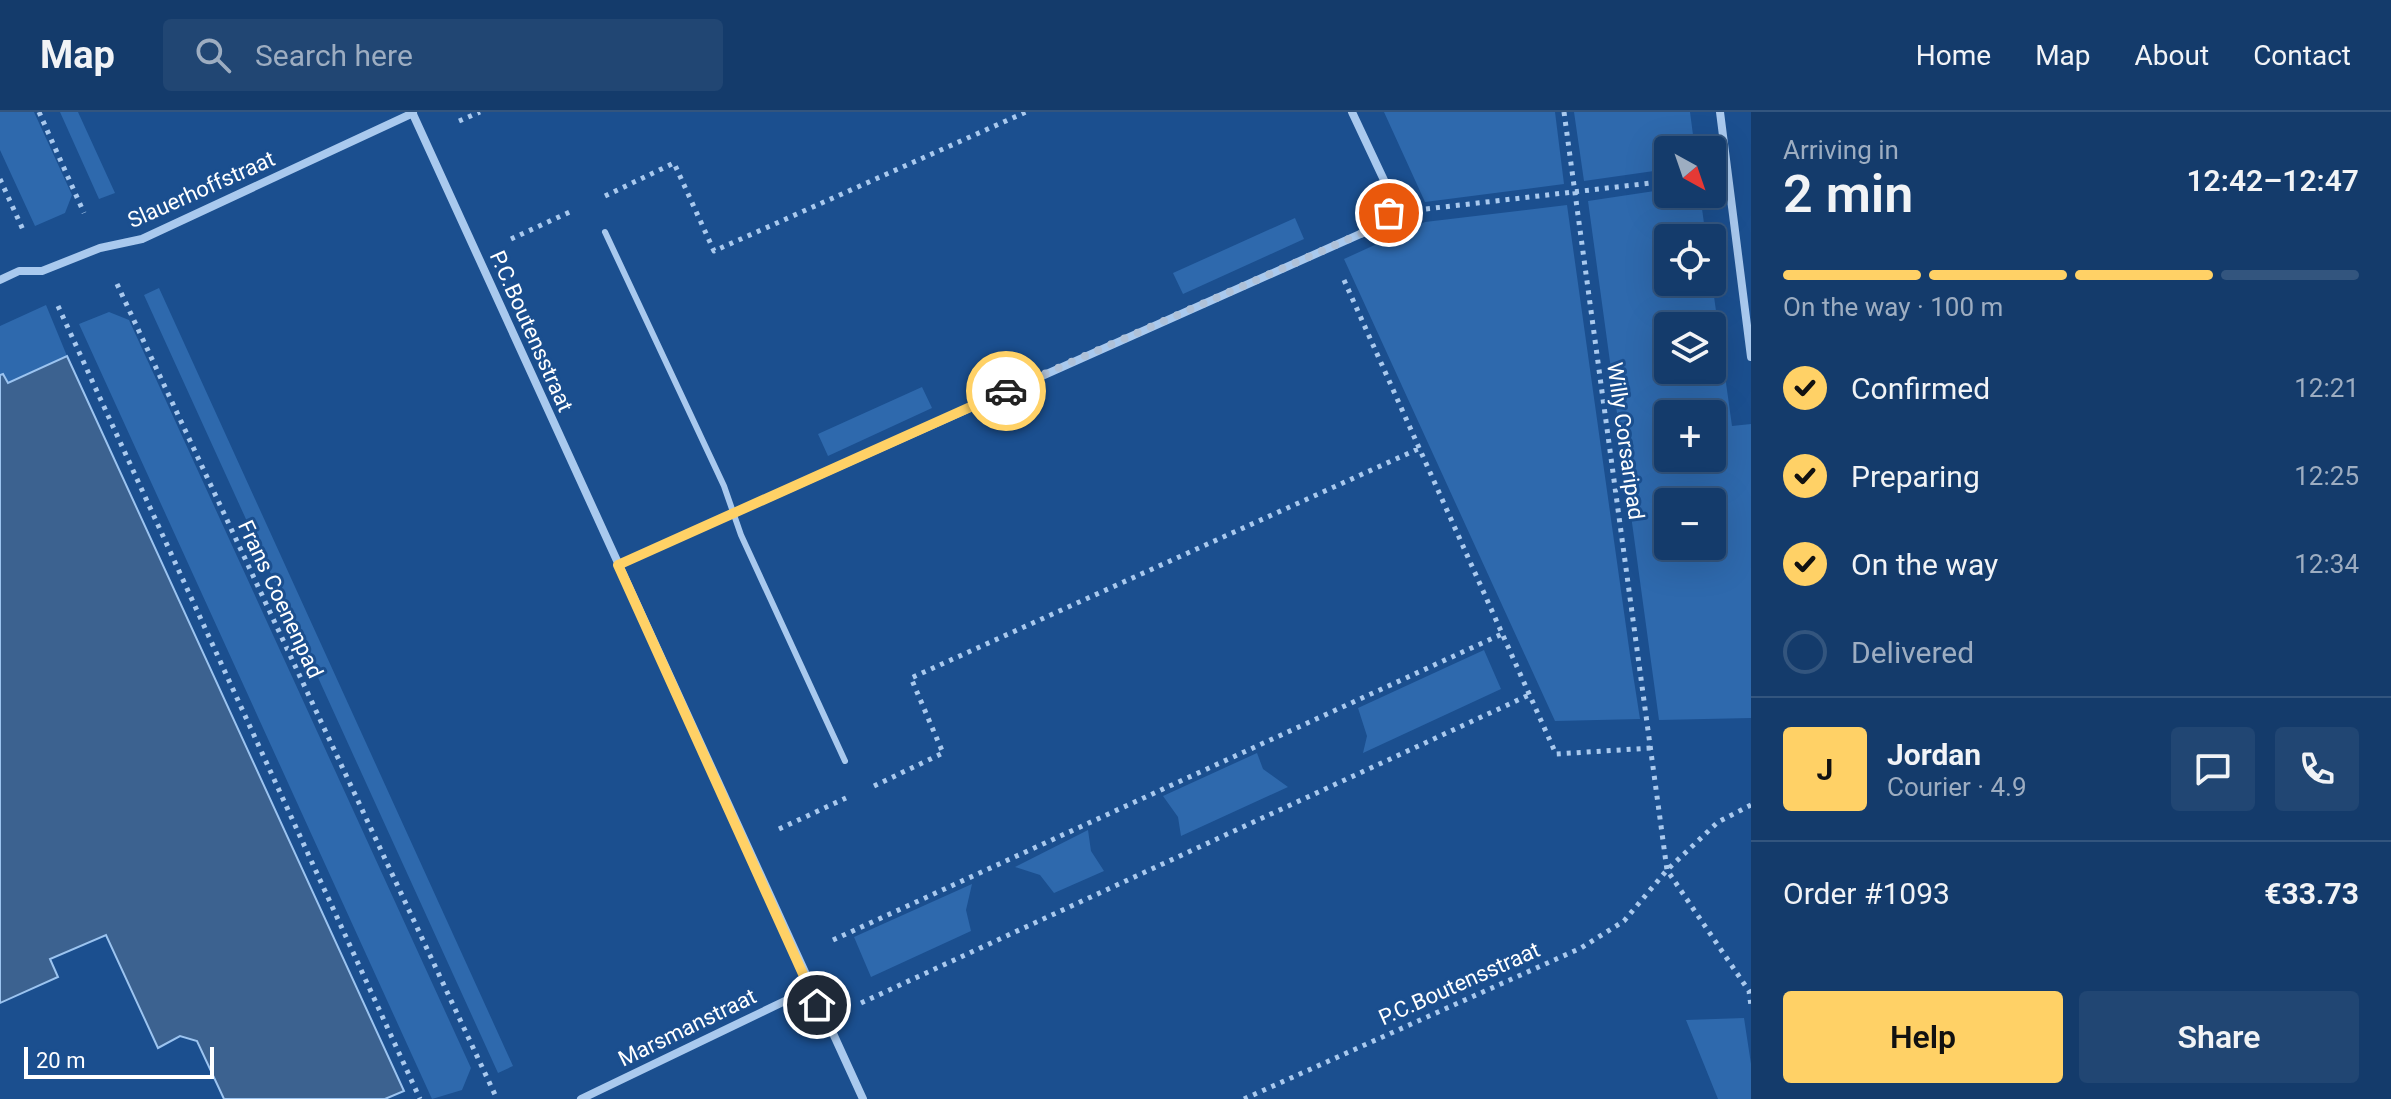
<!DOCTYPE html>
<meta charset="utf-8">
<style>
body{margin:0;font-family:Roboto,sans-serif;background:#214673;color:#f1f3f6;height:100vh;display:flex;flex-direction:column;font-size:30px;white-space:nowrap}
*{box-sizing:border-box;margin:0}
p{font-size:26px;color:#9dadc1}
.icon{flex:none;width:44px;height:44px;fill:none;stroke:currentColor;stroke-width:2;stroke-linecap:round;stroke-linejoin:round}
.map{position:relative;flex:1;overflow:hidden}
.details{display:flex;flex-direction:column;background:#143b6b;width:640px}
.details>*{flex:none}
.needle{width:52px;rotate:140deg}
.fabs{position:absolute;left:1654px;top:24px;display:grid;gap:16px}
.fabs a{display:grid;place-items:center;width:72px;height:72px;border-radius:8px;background:#143b6b;box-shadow:0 8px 32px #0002,0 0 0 2px #33557e;font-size:40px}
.scale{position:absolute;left:24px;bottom:20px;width:190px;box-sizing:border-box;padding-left:8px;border:4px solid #fff;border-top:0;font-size:22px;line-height:28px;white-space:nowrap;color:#fff;-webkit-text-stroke:6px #1b4f8f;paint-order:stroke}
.pin{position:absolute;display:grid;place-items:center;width:68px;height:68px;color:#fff;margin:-34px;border:4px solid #fff;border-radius:50%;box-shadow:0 2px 8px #0007}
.courier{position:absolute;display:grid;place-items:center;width:80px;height:80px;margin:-40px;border:6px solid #ffd166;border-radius:50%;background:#fff;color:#222;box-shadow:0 2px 10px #0007}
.head em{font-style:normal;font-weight:600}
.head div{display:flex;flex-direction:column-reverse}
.head{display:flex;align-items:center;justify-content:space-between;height:136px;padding:0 32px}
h1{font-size:52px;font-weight:600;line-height:60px}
.bar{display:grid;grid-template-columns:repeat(4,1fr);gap:12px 8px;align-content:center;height:96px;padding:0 32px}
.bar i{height:10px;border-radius:6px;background:#33557e}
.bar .selected{background:#ffd166}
.bar p{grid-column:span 4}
.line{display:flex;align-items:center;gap:20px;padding:0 32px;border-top:2px solid #33557e}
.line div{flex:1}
.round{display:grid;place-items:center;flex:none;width:84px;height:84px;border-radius:8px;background:#214673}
ol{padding:0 32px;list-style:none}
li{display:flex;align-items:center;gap:24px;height:88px}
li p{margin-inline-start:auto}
li .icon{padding:8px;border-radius:50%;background:#ffd166;color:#111;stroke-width:4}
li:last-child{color:#9dadc1}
li i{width:44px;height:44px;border:4px solid #33557e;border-radius:50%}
.cta{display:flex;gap:16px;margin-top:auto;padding:16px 32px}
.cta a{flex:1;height:92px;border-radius:8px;background:#ffd166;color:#111;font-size:32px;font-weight:600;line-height:92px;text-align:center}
.cta a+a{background:#214673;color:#f1f3f6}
header{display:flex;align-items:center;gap:48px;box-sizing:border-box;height:112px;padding:0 40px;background:#143b6b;border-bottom:2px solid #33557e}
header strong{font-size:38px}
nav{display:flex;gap:44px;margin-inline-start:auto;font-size:28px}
.search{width:560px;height:72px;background:#214673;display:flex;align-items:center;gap:20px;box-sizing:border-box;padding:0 28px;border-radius:8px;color:#9dadc1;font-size:30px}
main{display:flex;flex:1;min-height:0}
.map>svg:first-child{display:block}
</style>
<header>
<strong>Map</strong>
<div class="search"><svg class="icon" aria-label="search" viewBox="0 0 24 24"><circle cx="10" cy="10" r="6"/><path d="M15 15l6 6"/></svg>Search here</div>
<nav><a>Home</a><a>Map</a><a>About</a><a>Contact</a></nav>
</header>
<main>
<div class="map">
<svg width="1751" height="987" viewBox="0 0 1751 987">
<rect width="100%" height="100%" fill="#1b4f8f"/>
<path fill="#2e69ad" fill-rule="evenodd" d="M0 0H34L72 83 65 101 35 114 0 38Z
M60 0H78L115 81 99 87Z
M1384 0H1555L1564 72 1425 90Z
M1574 0H1690L1695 38H1668V57L1584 69Z
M1668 77V82H1700L1706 126H1668V170H1712L1732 314 1751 312V606L1659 608 1588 89ZM1668 214H1712V258H1668ZM1668 302H1712V346H1668ZM1668 390H1712V434H1668Z
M1567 93 1630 543 1640 607 1555 609 1344 147 1425 110Z
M1295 106 1304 127 1183 182 1173 161Z
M159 176 513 954 498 961 144 183Z
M46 193 67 244 7 271 3 262 0 263V214Z
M109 200 129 208 471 956 462 978 432 987 79 212Z
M922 275 932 296 828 344 818 322Z
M1484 538 1501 577 1363 641 1367 624 1358 596Z
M1257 641 1263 657 1288 675 1181 724 1178 705 1163 684Z
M1088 718 1091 739 1104 759 1054 781 1040 763 1015 755Z
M972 772 966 798 971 819 871 865 854 825Z
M1744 906 1751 952V987H1718L1686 908Z"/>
<path fill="#3c6290" stroke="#9cc4f0" stroke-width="2" d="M67 244 404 979 385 987H224L197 929 180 924 158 936 106 823 50 847 58 865 0 891V263L3 262 8 271Z"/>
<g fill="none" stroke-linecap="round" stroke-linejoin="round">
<path stroke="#a9c9ee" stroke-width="5" stroke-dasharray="4 6" stroke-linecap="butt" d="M39 0 84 101
M1564 0 1667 758 1749 879 1751 894
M459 9 480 0
M0 67 24 120
M605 84 674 51 714 139 1026 0
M1426 97 1668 69
M511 127 574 98
M1344 168 1556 642 1652 636
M117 172 497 987
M58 194 420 987
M874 674 943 641 911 566 1418 337
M779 717 846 686
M833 828 1502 522
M861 891 1529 583
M1244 987 1581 836 1624 809 1667 758 1718 710 1751 693"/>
<path stroke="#a9c9ee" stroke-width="6" d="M605 120 724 374 741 423 845 649"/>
<path stroke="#a9c9ee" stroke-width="8" d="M412 0 863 987
M1720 0 1751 245
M0 168 19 159H42L100 136 142 127 413 1
M618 453 1376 115 1389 101 1391 83 1352 0
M581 987 810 877"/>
</g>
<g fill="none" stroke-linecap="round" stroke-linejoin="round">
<path stroke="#afc1d8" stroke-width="8" stroke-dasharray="0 14.4" d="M1006 279 1376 115 1389 101"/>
<path stroke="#ffd166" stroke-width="10" d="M817 893 618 453 1006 279"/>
</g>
<g text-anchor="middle" stroke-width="6" stroke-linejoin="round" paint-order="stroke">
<g font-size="22" fill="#fff" stroke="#1b4f8f">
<text transform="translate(201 77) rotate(-24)" y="8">Slauerhoffstraat</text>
<text transform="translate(532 219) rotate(66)" y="8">P.C.Boutensstraat</text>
<text transform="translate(1626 329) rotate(82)" y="8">Willy Corsaripad</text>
<text transform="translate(281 487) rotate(65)" y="8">Frans Coenenpad</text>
<text transform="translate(1459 871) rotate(-24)" y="8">P.C.Boutensstraat</text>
<text transform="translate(687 915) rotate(-26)" y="8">Marsmanstraat</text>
</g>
</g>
</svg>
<div class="fabs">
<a><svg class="needle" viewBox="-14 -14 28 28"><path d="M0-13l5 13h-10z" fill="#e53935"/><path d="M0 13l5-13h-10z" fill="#9dadc1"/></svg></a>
<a><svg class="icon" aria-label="locate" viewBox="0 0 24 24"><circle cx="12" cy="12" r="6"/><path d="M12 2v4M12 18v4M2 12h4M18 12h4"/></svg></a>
<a><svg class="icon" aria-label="layers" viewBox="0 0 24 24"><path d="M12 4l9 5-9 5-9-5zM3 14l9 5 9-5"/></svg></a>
<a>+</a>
<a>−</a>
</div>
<div class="scale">20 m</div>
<div class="pin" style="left:1389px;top:101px;background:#ea580c"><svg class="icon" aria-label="bag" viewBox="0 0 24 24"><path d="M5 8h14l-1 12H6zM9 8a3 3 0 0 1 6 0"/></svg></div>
<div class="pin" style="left:817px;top:893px;background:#1f2937"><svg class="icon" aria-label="home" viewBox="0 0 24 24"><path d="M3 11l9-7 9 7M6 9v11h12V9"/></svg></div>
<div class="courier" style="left:1006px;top:279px"><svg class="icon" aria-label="car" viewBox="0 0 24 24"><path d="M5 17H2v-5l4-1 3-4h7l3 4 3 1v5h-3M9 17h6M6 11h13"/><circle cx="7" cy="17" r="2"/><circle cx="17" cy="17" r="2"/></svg></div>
</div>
<section class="details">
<div class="head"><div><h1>2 min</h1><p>Arriving in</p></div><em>12:42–12:47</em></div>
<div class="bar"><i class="selected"></i><i class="selected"></i><i class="selected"></i><i></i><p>On the way · 100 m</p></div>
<ol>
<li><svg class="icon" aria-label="check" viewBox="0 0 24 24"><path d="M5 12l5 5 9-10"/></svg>Confirmed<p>12:21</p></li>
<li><svg class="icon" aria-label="check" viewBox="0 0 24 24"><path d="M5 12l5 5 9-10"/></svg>Preparing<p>12:25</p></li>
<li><svg class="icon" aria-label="check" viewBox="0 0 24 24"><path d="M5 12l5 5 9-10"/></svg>On the way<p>12:34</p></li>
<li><i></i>Delivered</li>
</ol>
<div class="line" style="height:144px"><b class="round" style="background:#ffd166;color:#111">J</b><div><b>Jordan</b><p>Courier · 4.9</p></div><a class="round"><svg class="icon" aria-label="chat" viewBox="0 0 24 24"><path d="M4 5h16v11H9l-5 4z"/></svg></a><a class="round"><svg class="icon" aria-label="phone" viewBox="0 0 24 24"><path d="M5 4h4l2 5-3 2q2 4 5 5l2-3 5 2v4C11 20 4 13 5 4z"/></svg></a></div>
<div class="line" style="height:104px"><div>Order #1093</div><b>€33.73</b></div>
<div class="cta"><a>Help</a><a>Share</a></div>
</section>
</main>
